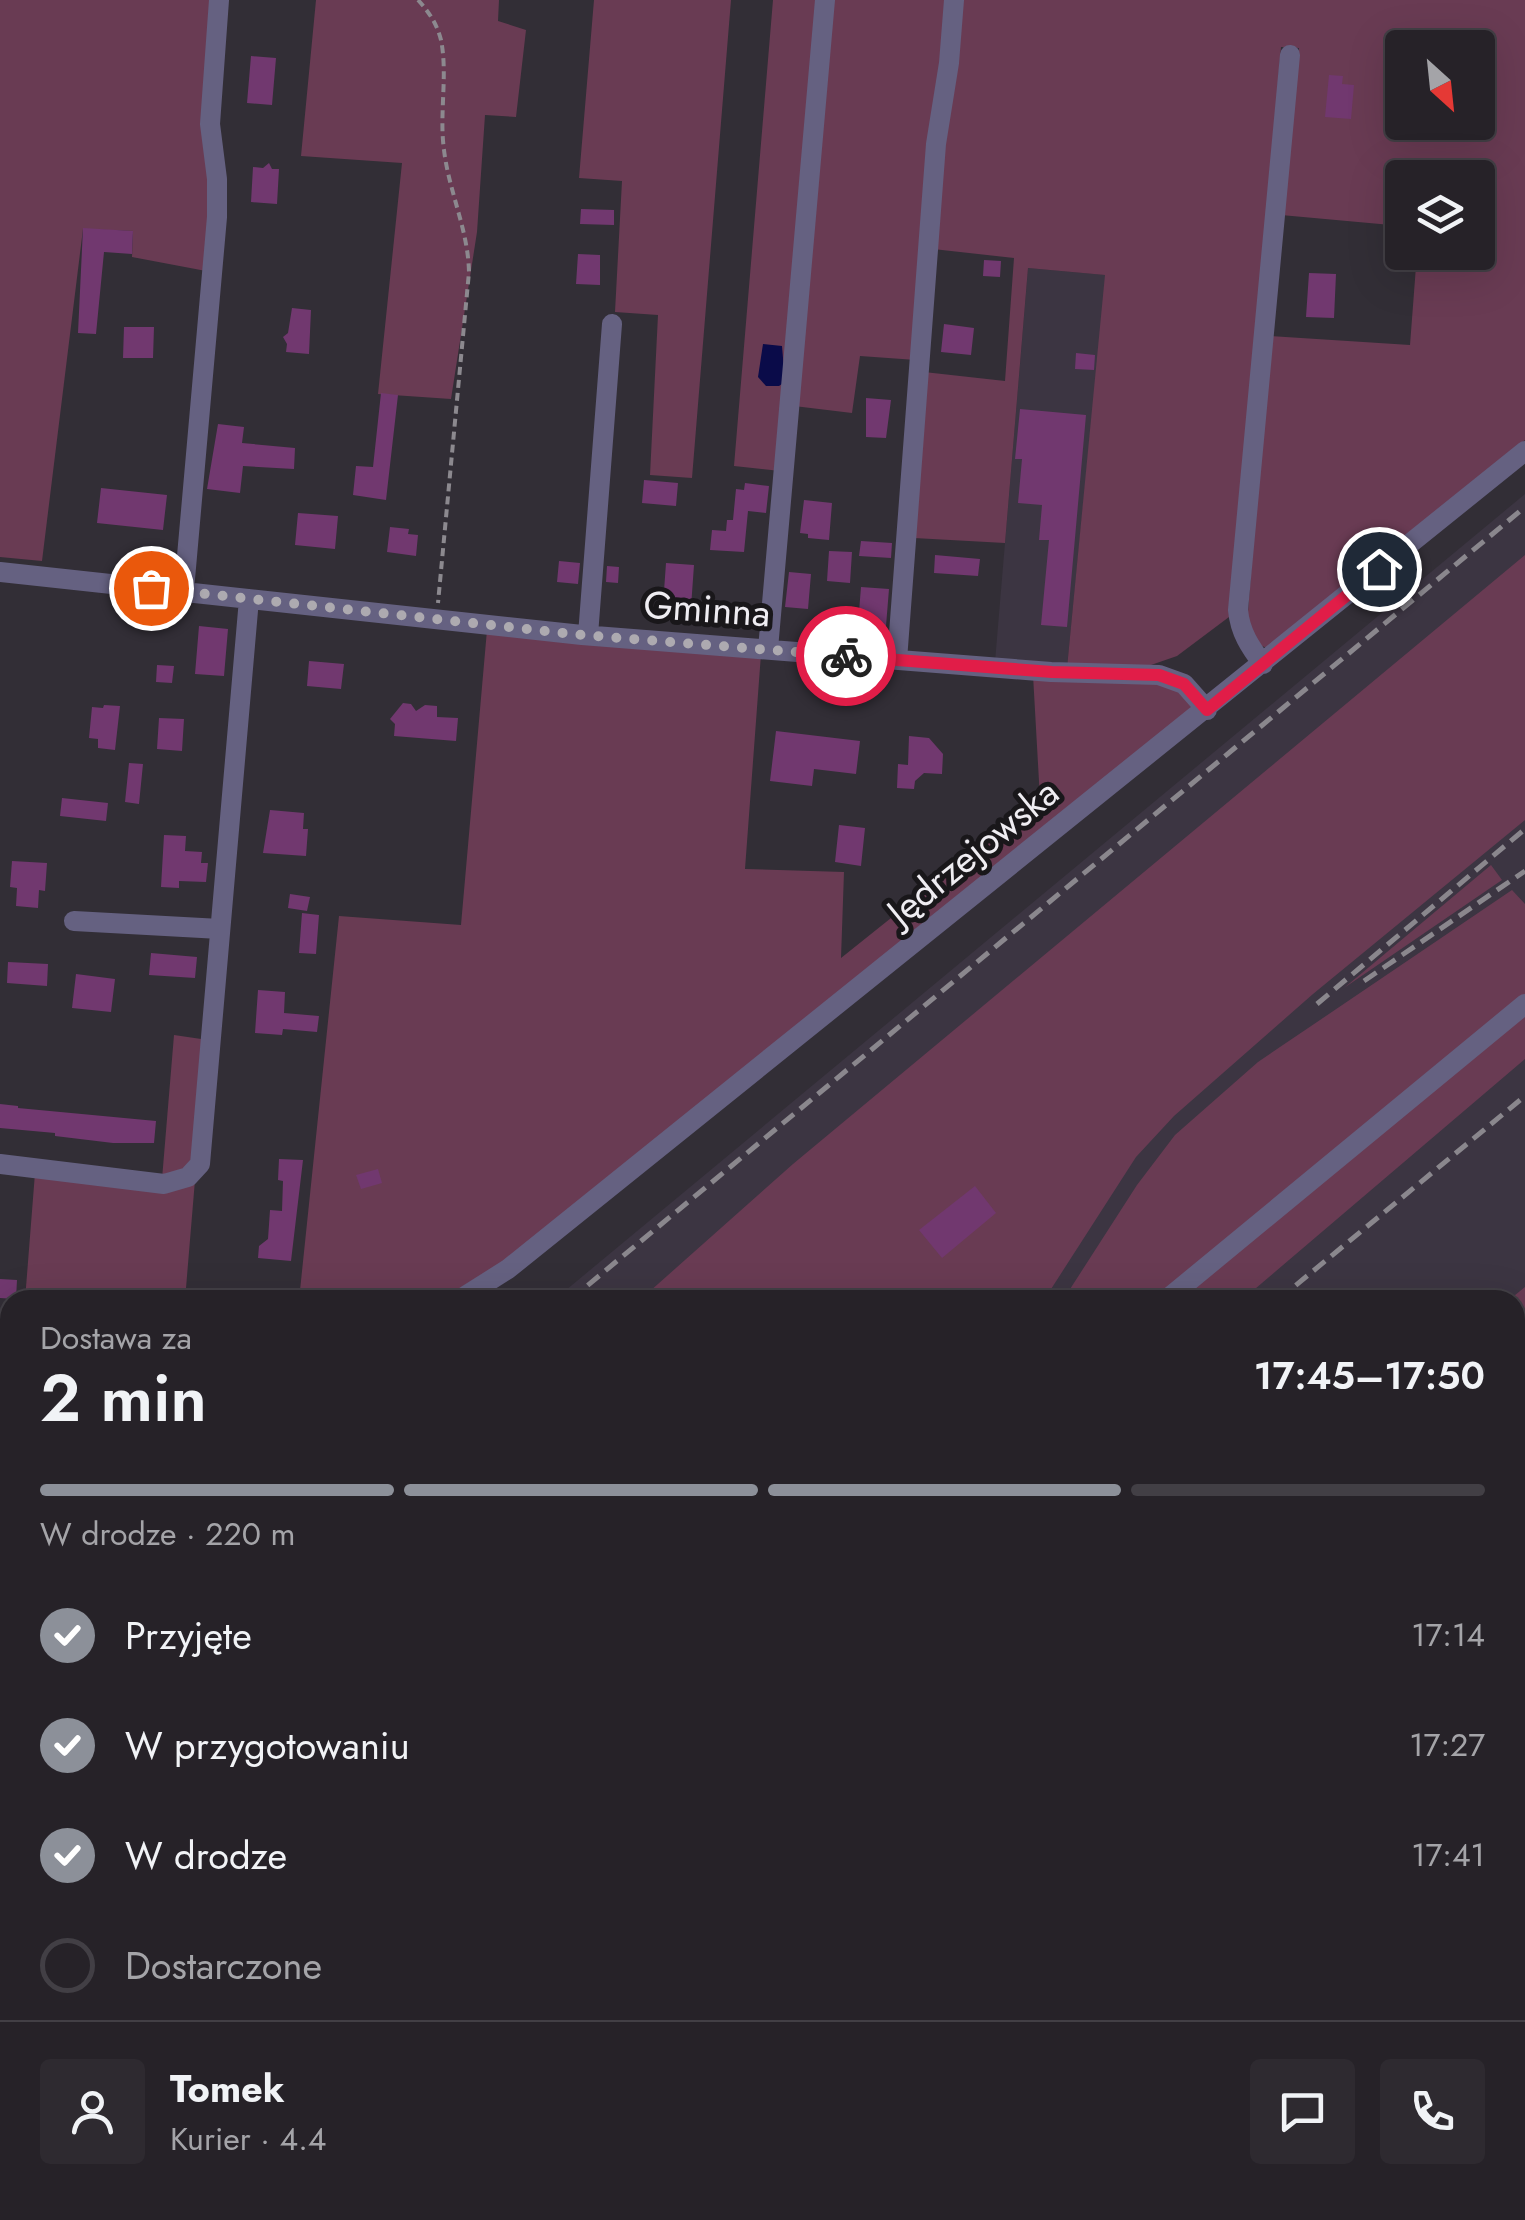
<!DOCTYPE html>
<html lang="pl">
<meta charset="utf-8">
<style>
body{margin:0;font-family:Jost,sans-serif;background:#2e2a30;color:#f1f3f6;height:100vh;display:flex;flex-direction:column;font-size:38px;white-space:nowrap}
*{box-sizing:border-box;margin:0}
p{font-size:32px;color:#a4a4a8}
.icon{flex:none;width:55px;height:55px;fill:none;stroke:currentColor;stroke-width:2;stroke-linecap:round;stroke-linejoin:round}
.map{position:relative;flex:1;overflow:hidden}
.details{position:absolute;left:0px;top:1290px;width:1525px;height:930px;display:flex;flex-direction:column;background:#262228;border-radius:30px 30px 0 0;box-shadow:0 10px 40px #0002,0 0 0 2px #423f45}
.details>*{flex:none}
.needle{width:65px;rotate:153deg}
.fabs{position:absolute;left:1385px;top:30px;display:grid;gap:20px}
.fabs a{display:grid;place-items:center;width:110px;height:110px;border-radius:10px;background:#262228;box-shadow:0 10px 40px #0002,0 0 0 2px #423f45;font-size:50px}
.pin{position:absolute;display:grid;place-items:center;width:85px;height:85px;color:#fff;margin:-42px;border:5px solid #fff;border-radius:50%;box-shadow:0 2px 10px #0007}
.courier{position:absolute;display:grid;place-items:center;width:100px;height:100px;margin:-50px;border:8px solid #e11d48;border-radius:50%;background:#fff;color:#222;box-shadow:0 2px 12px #0007}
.headline em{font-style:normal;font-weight:600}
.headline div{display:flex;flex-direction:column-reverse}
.headline{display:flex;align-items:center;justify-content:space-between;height:170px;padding:0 40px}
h1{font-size:65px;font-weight:600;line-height:75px}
.bar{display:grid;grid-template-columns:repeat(4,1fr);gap:15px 10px;align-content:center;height:120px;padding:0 40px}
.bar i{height:12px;border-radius:8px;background:#423f45}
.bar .current{background:#8c9099}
.bar p{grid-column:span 4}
.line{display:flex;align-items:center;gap:25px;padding:0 40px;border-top:2px solid #423f45}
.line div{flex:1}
.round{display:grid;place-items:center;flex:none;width:105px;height:105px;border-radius:10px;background:#2e2a30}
ol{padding:0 40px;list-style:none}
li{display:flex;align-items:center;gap:30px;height:110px}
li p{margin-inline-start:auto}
li .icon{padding:10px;border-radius:50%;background:#8c9099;color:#fff;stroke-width:4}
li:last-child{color:#a4a4a8}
li i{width:55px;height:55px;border:5px solid #423f45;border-radius:50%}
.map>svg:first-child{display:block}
</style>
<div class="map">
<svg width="1525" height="2220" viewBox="0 0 1525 2220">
<rect width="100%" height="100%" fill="#322e36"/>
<path fill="#3c3542" d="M1028 268 1106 275 1067 668 995 662Z
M1525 494V2150L1515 2156V1300H554Z
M10 1743V2210H1354L1345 2220H0V1752Z"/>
<path fill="#693b53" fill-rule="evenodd" d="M0 0H215L206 271 132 257 133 231 83 229 42 561 0 557Z
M316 0H499L498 21 526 30 516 117 485 115 477 232 451 399 378 394 402 163 301 156Z
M594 0H731L692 478 650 475 658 315 615 312 622 181 579 178Z
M773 0H820L780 471 734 466Z
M830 0H951L916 360 860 356 852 413 794 406Z
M959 0H1525V440L1267 648 1257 644 1247 625 1269 336 1410 345 1417 253 1478 252V178H1402V226L1281 215 1299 48 1281 47 1233 614 1177 656 1151 665 1067 668 1105 275 1028 268 1005 543 914 538 924 372 1005 381 1014 258 933 249ZM1402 48H1478V122H1402Z
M1525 555V820L1313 994 1174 1116 1136 1157 1044 1300H640L793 1164Z
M487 630 761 654 745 869 844 872 841 958 1040 799 1033 675 1139 679 1179 688 1192 706 1187 713 509 1258 441 1300H299L339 916 461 925Z
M1491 865 1502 880 1344 988Z
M1512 890 1525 904V995L1154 1300H1063L1137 1185 1175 1135 1258 1062Z
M1525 1013V1059L1242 1300H1180Z
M174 1035 208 1040 195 1156 186 1171 162 1179Z
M35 1173 195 1180 185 1300H25Z
M1525 1287V1397L1515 1406V1300H1509Z
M0 1369 10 1371V1566L0 1577Z
M0 1613 10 1631V1743L0 1752Z
M7 1817 10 1822V2107L0 2116V1822Z
M10 2125V2210H72L61 2220H0V2134Z
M1525 2150V2220H1345L1354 2210H1515V2156Z
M408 2210H538L523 2220H396Z"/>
<path fill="#0a0b49" d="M763 344 782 346 785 382 779 386H766L758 377Z"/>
<path fill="#71386f" d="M251 56 276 58 272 105 247 103Z
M1329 75 1343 76 1342 84 1354 85 1351 119 1325 117Z
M269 163 272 169H279L277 204 251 202 253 167 263 168Z
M581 209 614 210V225L580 224Z
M83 228 133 231 132 254 104 252 96 334 78 333Z
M578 254 600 255V285L576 284Z
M984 260 1001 261 1000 277 983 276Z
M1309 273 1336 274 1334 318 1306 317Z
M292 308 311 310 309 354 286 352 287 344 283 337 288 333Z
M944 324 974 328 971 355 941 352Z
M124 327H154L153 358H123Z
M1076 353 1095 355 1094 370 1075 369Z
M381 393 398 395 386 500 353 495 356 466 373 467Z
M866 398 891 400 886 438 866 437Z
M1020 409 1086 415 1067 627 1041 625 1049 540H1039L1042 505 1018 503 1022 459H1015Z
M218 424 244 427 242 443 295 448 294 469 243 466 240 493 207 489Z
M644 480 678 483 676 506 642 503Z
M745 483 769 486 766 513 748 511 744 552 710 550 712 530 726 531 727 520H733L736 489 744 490Z
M101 488 167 495 163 530 97 523Z
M804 500 832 503 829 540 808 538V534L800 533Z
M298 513 338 516 335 549 295 545Z
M390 527 409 529 408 534 418 535 416 556 387 552Z
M861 541 892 543 891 558 859 556Z
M829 551 852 552 850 583 827 581Z
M935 555 980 559 978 576 934 573Z
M559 561 580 563 578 584 557 582Z
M666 563 694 565 691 607 663 605Z
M607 566 619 567 618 583 606 582Z
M789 572 811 574 808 609 785 607Z
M861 587 889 589 886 626 858 624Z
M199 626 228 629 224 676 195 674Z
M309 661 344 664 341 689 307 686Z
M157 665 174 666 172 683 156 682Z
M403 703 411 704 416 711 425 705 437 706V717L458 718 456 741 394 736 395 724 390 719Z
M104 705 120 706 115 750 98 748V739L89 738 92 707 103 708Z
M159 718 184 719 182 751 157 749Z
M776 731 860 741 856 774 814 769 812 786 770 781Z
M909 736 929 738 943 754 942 774 924 773 915 781 914 789 897 788 898 764 908 765Z
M129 763 143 764 139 804 125 802Z
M62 798 108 803 106 821 60 816Z
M270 810 304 813 303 829H308L306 856 263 853Z
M839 825 865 828 861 866 835 862Z
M164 835 186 836 185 851 202 852 201 863H208L206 882 179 881V888L161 887Z
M12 861 47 863 45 891 39 890 38 908 16 906 17 888 10 887Z
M290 894 310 897 307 911 288 908Z
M302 913 319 915 316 954 299 953Z
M151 953 197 957 195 978 149 975Z
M8 962 48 964 47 986 7 983Z
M76 974 115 979 111 1012 72 1008Z
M258 990 285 992 284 1013 319 1016 317 1032 283 1029 282 1035 255 1033Z
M0 1104 18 1106V1108L156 1121 154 1143H113L55 1136V1133L0 1128Z
M279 1159 303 1160 291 1261 258 1258 259 1246 268 1239 270 1210 282 1211 283 1181 278 1180Z
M378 1169 382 1183 361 1189 356 1175Z
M975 1186 996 1213 942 1258 919 1230Z
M0 1279 17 1280 16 1299 0 1298Z"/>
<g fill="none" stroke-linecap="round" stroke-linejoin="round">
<path stroke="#8c898f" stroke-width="4" stroke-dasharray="8 5" stroke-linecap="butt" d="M418 0C429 12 437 24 441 40 448 75 439 114 444 150 449 192 468 229 469 272L438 603
M0 1735 10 1728
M10 1799 7 1802 10 1809
M308 2210 316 2220"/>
<path stroke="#656181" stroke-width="20" d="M0 572 582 635 1051 672 1159 675 1184 684 1207 710
M184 590 217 217V179L210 124 219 0
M588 635 612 324
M768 649 825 0
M897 660 936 144 949 63 954 0
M1263 664C1250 647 1240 632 1238 610L1290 55
M74 921 220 929
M0 1164 164 1184 188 1177 200 1164 249 599
M459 1300 508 1269 1525 451
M1166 1300 1525 1004
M0 1362 10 1363
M1515 1413 1525 1404
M10 1576 4 1593 10 1605
M0 2125 10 2116
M603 2220 616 2210"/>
<path stroke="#8a878d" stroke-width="5" stroke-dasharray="15 8" stroke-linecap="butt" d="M1364 981 1525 871
M1317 1004 1525 829
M570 1300 1525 507
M1278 1300 1525 1096
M1515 1643 1525 1636
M0 1773 10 1765
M73 2220 86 2210
M103 2220 113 2210
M165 2220 177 2210
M533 2220 548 2210
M556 2220 571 2210"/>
</g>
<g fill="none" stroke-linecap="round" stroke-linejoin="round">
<path stroke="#adaab0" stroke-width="10" stroke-dasharray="0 18" d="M151 588 582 635 846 656"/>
<path stroke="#e11d48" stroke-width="12" d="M846 656 1052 672 1159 675 1184 684 1207 710 1379 569"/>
</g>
<g text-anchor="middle" stroke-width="10" stroke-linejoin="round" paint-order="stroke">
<g font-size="38" fill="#efedf2" stroke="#19171a">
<text transform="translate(707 609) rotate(4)" y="13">Gminna</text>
<text transform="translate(973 852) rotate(-39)" y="13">Jędrzejowska</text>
</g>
</g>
</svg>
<div class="fabs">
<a><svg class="needle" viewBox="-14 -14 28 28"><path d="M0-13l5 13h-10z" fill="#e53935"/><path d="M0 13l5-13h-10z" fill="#a4a4a8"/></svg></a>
<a><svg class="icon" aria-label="layers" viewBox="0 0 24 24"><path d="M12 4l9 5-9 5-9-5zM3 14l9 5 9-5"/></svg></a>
</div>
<div class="pin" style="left:151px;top:588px;background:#ea580c"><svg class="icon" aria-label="bag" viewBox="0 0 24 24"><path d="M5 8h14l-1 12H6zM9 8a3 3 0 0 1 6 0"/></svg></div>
<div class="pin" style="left:1379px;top:569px;background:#1f2937"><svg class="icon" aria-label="home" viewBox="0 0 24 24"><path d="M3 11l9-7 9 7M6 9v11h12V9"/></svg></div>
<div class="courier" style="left:846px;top:656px"><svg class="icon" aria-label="bike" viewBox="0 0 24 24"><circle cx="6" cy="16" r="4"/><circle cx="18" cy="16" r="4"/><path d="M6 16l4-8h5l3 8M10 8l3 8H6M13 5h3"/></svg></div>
<section class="details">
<div class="headline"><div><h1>2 min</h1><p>Dostawa za</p></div><em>17:45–17:50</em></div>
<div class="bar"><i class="current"></i><i class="current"></i><i class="current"></i><i></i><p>W drodze · 220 m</p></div>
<ol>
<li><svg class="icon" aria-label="check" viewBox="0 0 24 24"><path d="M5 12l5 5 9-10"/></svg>Przyjęte<p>17:14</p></li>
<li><svg class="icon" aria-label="check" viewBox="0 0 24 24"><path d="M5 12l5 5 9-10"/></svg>W przygotowaniu<p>17:27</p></li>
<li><svg class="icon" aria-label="check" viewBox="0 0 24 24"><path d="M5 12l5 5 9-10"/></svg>W drodze<p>17:41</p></li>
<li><i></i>Dostarczone</li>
</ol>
<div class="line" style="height:180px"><a class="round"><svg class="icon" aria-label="person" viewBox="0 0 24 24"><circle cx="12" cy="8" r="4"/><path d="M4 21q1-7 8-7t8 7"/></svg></a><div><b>Tomek</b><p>Kurier · 4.4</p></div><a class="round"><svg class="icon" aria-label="chat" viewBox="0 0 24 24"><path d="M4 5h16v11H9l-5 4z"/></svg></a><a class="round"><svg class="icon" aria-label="phone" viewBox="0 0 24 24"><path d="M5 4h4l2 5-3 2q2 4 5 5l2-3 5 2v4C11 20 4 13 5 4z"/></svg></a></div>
</section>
</div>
